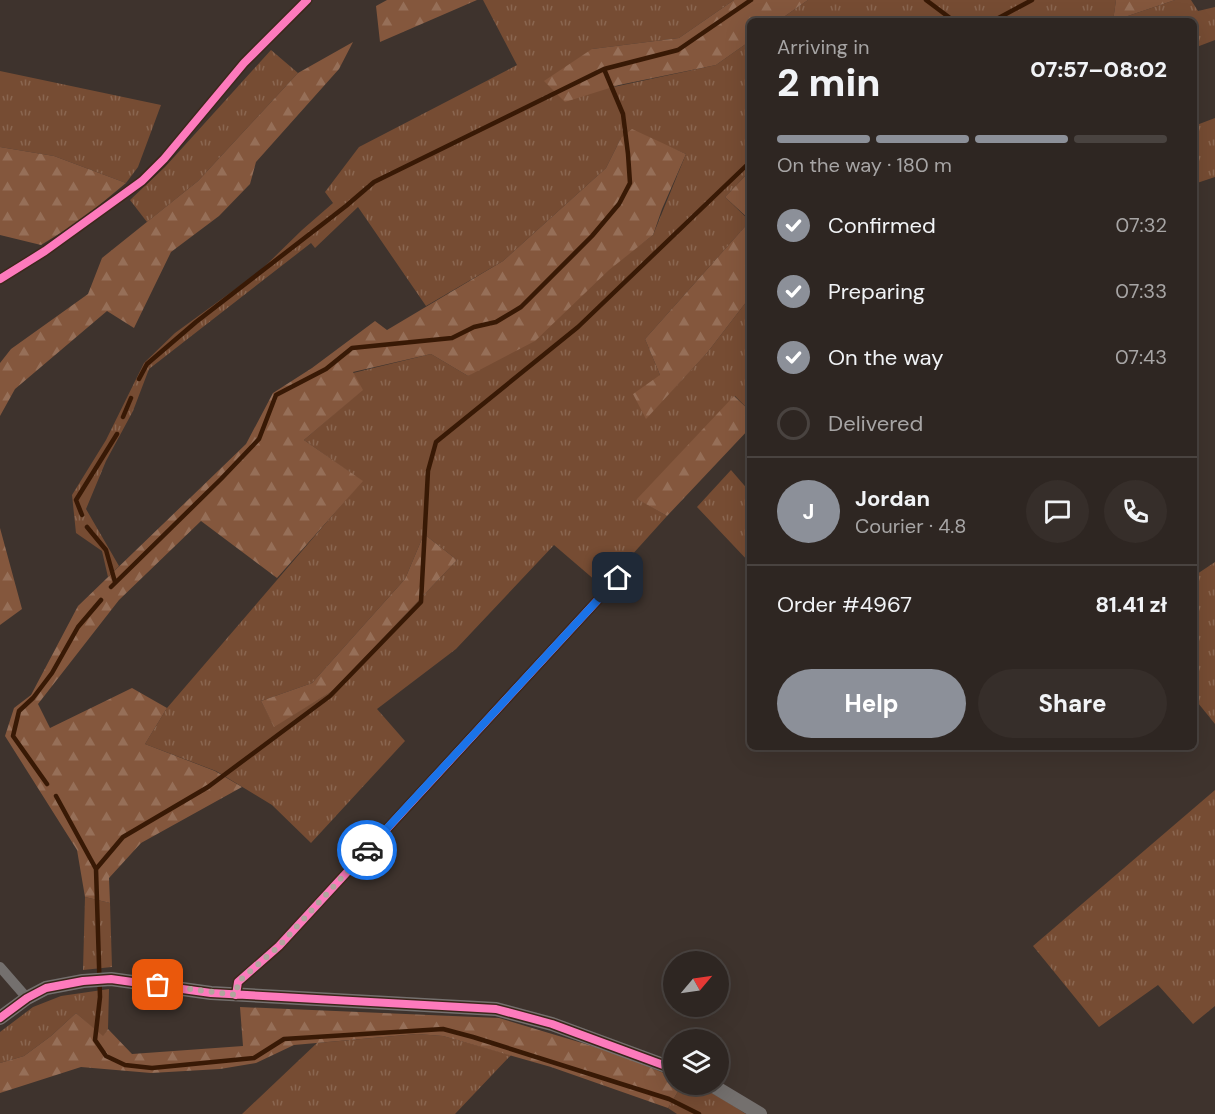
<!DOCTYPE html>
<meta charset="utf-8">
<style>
body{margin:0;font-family:"DM Sans",sans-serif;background:#362e2a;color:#f1f3f6;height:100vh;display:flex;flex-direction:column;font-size:22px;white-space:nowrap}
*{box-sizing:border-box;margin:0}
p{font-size:20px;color:#a7a5a5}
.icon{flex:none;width:33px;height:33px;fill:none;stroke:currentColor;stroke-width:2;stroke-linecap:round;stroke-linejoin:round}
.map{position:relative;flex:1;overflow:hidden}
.side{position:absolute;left:747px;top:18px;width:450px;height:732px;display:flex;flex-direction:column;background:#2e2622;border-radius:9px;box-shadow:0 6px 24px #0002,0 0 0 2px #494340}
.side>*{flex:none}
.needle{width:39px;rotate:61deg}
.fabs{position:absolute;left:663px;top:951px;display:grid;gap:12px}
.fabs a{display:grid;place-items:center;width:66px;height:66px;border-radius:50%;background:#2e2622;box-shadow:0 6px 24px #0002,0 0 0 2px #494340;font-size:30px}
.pin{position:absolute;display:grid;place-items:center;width:51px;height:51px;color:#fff;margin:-26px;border-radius:12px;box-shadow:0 3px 9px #0006}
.courier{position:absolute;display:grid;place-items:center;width:60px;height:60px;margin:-30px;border:4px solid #1a73e8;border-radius:50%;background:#fff;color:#222;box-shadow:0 2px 8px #0007}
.headline em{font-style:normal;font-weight:800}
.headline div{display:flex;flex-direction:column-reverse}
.headline{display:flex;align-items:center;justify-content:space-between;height:102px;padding:0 30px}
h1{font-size:39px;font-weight:800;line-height:45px}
.bar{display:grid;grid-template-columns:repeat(4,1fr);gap:9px 6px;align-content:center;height:72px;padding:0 30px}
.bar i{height:8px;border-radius:4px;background:#494340}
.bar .active{background:#8c9099}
.bar p{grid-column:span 4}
.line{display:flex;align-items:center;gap:15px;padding:0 30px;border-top:2px solid #494340}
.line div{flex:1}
.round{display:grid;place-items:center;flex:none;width:63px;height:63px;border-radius:32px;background:#362e2a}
ol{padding:0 30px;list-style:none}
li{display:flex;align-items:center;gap:18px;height:66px}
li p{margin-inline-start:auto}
li .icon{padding:6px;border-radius:50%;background:#8c9099;color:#fff;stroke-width:4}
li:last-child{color:#a7a5a5}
li i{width:33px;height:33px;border:3px solid #494340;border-radius:50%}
.button{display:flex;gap:12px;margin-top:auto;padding:12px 30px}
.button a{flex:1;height:69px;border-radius:36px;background:#8c9099;color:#fff;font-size:24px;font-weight:800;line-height:69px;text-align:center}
.button a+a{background:#362e2a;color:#f1f3f6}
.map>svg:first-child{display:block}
</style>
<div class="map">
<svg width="1215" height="1114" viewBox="0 0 1215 1114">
<defs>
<pattern id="grass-tufts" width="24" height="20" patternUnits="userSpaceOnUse" patternTransform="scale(1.5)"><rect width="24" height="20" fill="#764c33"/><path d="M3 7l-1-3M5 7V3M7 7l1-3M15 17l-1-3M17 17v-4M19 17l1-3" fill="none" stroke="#8a6650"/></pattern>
<pattern id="forest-firs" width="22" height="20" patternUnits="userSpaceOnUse" patternTransform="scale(1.5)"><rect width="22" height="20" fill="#84573d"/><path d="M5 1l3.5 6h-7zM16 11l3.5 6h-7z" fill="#966f58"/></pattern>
</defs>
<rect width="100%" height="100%" fill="#3e332d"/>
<path fill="url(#grass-tufts)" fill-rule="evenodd" d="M483 0H734L679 38 592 49 609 88 716 65 750 41V171L725 197 750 221 645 339 660 375 646 418 707 353 750 297V411L735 396 638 499 667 516 603 587 554 545 456 649 377 709 405 741 311 843 272 805 216 771 145 744 167 708 362 481 304 440 362 390 353 373 431 354 468 376 653 235 686 154 665 145 621 138 606 168 503 261 426 306 358 207 315 248 311 243 149 369 133 411 106 461 86 509 119 566 108 577 102 551 76 533 72 495 106 440 144 363 175 333 260 271 302 230 333 203 325 192 359 147 517 65ZM424 534 457 560 334 690 274 726 261 701 312 683 405 579Z
M808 0H1116L1113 21 1175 0H1191L1198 11 1215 7V40L1194 48V21H778Z
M271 50 298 73 198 181 147 222 130 200 165 167Z
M0 71 161 105 138 167 126 183 54 156 0 147Z
M1215 118V177L1194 184V126Z
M731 470 750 492V563L697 507Z
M1215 562V724L1194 698V576Z
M1215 790V1006L1193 1024 1158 985 1099 1027 1033 946Z
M85 897 110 903 112 967 83 970Z
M109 989 108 1029 103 1037 76 1013 51 1036 24 1056 0 1063V1032L33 1007 61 996Z
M417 1034 443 1036 511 1055 455 1114H242L317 1043Z
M682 1085C705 1085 727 1102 746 1114H677L668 1108Z"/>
<path fill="url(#forest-firs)" d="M387 0H477L380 42 376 6Z
M734 0H808L778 21H750V41L716 65 619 85 565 102 544 81 592 49 679 38Z
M1116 0H1175L1113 21Z
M353 42 339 69 256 162 250 184 219 216 171 252 134 328 107 311 15 389 0 416V363L11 349 88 294 102 258 198 181 298 73Z
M632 129 686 154 662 209 653 235 609 270 535 341 468 376 431 354 353 372 363 390 304 440 363 481 277 578 201 521 119 600 38 704 50 728 132 688 167 708 145 744 215 771 242 787 141 843 109 878 110 903 85 897 77 850 5 736 14 708 31 695 78 606 246 444 273 393 312 368 375 321 387 330 503 261 606 168 621 138Z
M0 147 54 156 126 183 80 221 41 245 0 235Z
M750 171V220L725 197Z
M750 221V297L707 353 646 419 633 394 660 375 645 339Z
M734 396 750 411V428L667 516 637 499Z
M0 528 22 609 0 625Z
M424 534 457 560 334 690 274 727 261 701 312 683 405 579Z
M240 1007 499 1018 619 1054 673 1077 674 1084 682 1085 668 1108 551 1067 443 1036 417 1034 294 1045 256 1063 220 1069 151 1073 81 1067 0 1093V1063L24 1056 51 1036 76 1013 103 1036 108 1029 132 1054 243 1046Z"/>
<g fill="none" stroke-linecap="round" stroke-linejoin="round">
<path stroke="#381905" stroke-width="4.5" d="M926 0 954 21
M993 21 1032 0
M139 379 147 364 196 322 346 206 374 182 604 69 678 50 751 0
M123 417 131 398
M82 515 76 500 117 434
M87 527 106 550 115 582
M111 587 221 479 259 439 276 395 326 369 352 348 452 338 474 327 496 322 521 307 592 236 619 204 630 183 628 154 623 114 604 69
M47 784 13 736 19 711 33 698 52 673 78 627 101 600
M56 796 96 869 100 997 95 1040 106 1056 125 1065 152 1068 254 1058 284 1039 443 1029 473 1037 669 1099 699 1114
M96 869 123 837 208 787 330 696 421 602 428 471 436 442 578 327 750 162"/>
<path stroke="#74706e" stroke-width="10" d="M0 279 45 251 142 181 164 159 244 63 307 0
M0 967 27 998
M236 995 238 982 279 946 618 578"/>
<path stroke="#74706e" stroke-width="14" d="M0 1018 27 998 46 988 83 981 111 979 211 993 496 1009 552 1024 674 1069
M710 1084 760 1114"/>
<defs>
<path id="cycleway" d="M0 279 45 251 142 181 164 159 244 63 307 0
M236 995 238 982 279 946 618 578
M0 1018 27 998 46 988 83 981 111 979 211 993 496 1009 552 1024 674 1069"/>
</defs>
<use href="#cycleway" stroke="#3b271b" stroke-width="11"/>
<use href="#cycleway" stroke="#fd7abc" stroke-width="8"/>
</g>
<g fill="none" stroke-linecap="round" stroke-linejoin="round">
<path stroke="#b2a59e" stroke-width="6" stroke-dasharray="0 10.8" d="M158 985 236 995 238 982 279 946 367 850"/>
<path stroke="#1a73e8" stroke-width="8" d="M367 850 618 578"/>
</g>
</svg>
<div class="fabs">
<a><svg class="needle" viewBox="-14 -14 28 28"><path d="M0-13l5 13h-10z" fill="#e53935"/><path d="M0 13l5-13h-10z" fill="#a7a5a5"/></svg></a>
<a><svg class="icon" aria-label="layers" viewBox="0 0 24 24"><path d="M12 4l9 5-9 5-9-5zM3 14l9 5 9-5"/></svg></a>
</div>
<div class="pin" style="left:158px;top:985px;background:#ea580c"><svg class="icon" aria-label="bag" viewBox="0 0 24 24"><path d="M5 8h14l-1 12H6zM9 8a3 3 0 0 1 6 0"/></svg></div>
<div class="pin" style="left:618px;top:578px;background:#1f2937"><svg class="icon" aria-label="home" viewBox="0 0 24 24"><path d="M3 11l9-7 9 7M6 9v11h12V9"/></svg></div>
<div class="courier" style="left:367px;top:850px"><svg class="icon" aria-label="car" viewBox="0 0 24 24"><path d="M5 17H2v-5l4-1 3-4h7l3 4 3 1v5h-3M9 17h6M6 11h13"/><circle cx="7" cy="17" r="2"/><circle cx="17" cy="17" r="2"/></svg></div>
<section class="side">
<div class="headline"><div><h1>2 min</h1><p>Arriving in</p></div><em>07:57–08:02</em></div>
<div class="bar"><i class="active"></i><i class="active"></i><i class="active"></i><i></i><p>On the way · 180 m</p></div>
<ol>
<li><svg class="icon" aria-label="check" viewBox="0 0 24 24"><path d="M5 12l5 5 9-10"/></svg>Confirmed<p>07:32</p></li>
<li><svg class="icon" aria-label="check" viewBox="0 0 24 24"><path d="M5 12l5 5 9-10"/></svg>Preparing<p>07:33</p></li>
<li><svg class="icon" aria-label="check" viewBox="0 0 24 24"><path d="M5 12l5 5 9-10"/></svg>On the way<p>07:43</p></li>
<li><i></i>Delivered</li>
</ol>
<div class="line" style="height:108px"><b class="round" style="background:#8c9099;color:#fff">J</b><div><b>Jordan</b><p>Courier · 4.8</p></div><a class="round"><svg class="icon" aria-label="chat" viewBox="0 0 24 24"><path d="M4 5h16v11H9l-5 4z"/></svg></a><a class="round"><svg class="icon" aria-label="phone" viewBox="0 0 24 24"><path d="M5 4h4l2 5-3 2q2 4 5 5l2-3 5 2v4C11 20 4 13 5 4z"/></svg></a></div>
<div class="line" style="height:78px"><div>Order #4967</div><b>81.41 zł</b></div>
<div class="button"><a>Help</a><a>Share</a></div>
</section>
</div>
